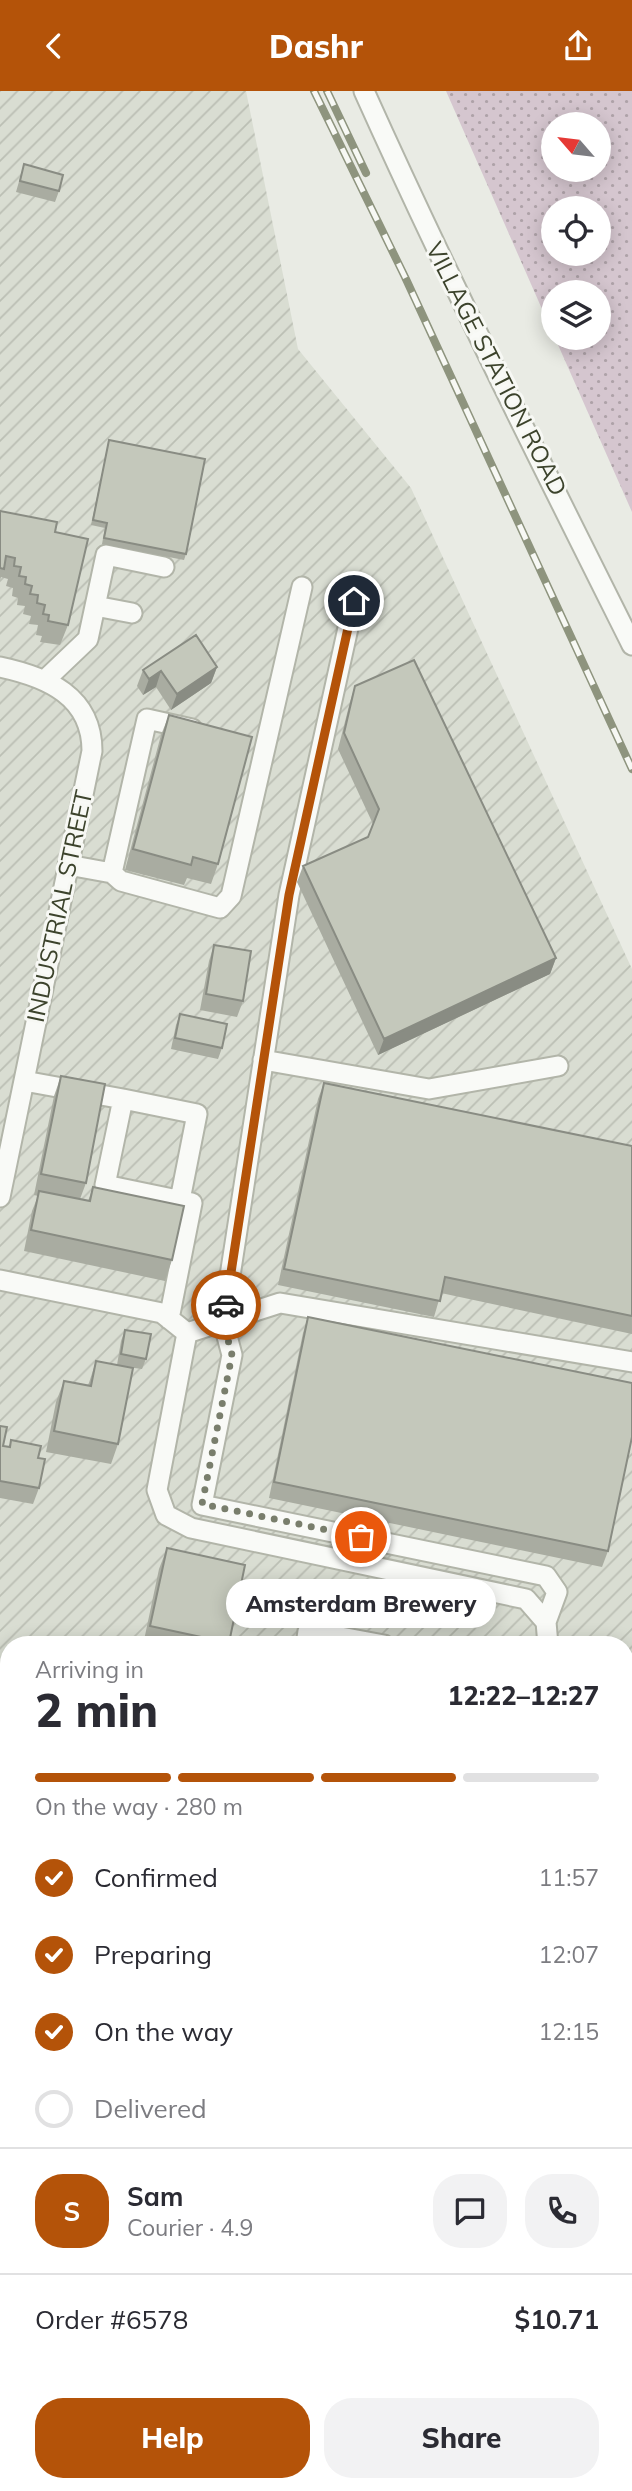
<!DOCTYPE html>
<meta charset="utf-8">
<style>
body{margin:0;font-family:Mulish,sans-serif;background:#f2f2f3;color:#2b2b33;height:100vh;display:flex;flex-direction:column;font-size:26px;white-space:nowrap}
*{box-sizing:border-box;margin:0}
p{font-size:23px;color:#7c7c81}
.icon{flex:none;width:38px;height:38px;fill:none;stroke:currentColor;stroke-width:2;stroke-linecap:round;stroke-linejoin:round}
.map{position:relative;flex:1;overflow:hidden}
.sheet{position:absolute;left:0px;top:1545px;width:634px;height:856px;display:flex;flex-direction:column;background:#fff;border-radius:28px 28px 0 0;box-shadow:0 4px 18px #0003}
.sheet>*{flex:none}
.needle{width:46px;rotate:298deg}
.fabs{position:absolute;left:541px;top:21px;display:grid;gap:14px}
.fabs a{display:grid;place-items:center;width:70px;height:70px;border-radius:50%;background:#fff;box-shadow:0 4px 18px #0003;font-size:35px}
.pin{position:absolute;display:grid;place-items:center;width:60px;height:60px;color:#fff;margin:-30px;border:4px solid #fff;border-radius:50%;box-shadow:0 2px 7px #0007}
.courier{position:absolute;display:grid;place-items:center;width:70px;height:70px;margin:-35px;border:5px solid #b45309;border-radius:50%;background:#fff;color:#222;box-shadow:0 2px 9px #0007}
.bubble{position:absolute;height:49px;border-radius:24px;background:#fff;box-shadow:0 4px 18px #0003;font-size:23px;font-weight:800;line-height:49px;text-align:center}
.headline em{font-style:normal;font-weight:800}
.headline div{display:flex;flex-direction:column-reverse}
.headline{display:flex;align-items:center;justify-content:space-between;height:119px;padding:0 35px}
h1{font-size:46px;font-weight:800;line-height:52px}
.bar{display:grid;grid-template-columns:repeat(4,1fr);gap:10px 7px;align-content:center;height:84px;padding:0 35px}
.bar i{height:9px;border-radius:5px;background:#e1e1e2}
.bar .current{background:#b45309}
.bar p{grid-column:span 4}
.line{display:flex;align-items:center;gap:18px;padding:0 35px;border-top:2px solid #e1e1e2}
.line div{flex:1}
.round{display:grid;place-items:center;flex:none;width:74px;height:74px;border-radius:28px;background:#f2f2f3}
ol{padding:0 35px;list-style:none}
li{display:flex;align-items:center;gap:21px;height:77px}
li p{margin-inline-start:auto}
li .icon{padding:7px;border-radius:50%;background:#b45309;color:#fff;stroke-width:4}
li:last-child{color:#7c7c81}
li i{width:38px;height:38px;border:4px solid #e1e1e2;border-radius:50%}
.button{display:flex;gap:14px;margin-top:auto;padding:14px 35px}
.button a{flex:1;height:80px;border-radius:28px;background:#b45309;color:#fff;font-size:28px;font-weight:800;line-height:80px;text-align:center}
.button a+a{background:#f2f2f3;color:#2b2b33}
header{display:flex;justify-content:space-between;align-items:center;height:91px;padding:0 35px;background:#b45309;color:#fff;font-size:32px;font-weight:800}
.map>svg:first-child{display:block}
</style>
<header><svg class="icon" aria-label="back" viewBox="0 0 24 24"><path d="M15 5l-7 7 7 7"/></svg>Dashr<svg class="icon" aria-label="share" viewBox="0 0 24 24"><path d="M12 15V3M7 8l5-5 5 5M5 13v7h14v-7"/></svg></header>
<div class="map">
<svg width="632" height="2400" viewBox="0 0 632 2400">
<defs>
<pattern id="industrial-furrows" width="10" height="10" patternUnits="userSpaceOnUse" patternTransform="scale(1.75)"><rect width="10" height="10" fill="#d9ddd2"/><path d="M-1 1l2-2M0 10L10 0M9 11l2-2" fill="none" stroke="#bbbfb4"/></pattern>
<pattern id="grass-dots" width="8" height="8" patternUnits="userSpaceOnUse" patternTransform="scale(1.75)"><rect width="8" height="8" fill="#d5c6cf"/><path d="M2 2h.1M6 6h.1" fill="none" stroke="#aea2a8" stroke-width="1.8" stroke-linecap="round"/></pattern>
</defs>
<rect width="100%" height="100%" fill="#e9ebe4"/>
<path fill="#d9ddd2" d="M0 1735 9 1737V2304L0 2302Z
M625 2017 632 2019V2400H459L422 2392H625Z
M0 2357 9 2392H173L212 2400H0Z"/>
<path fill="url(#industrial-furrows)" d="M0 0H246L298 258 411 397 632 878V2019L625 2017V1554H9V1737L0 1735Z"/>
<path fill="url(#grass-dots)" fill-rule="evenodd" d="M446 0H632V421L555 247H598V201H553V243ZM553 33H598V79H553ZM553 117H598V163H553Z"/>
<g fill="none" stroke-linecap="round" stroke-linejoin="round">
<defs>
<path id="minor" d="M364 0C448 187 540 370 632 554
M354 510 289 804 223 1230 232 1264 202 1414 546 1485 557 1501 546 1531
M95 515 132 522
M0 576C47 586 92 605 92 660L0 1106
M45 589 88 548 106 464 164 476
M68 774 112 782 121 790 220 817 231 805 302 496
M112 782 147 628 192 638
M263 969 429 998 558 975
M24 990 123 1008 105 1094 192 1112 169 1228
M123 1008 197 1023 180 1109
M0 1189 162 1222 187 1242 157 1399 166 1424 191 1437 526 1508 546 1531 548 1554
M187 1242 280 1212 632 1271
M306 1554 308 1540 384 1554
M625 2003 632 2005
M87 2400 89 2392"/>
<path id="major" d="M0 2321 9 2322
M317 2392 349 2400"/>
</defs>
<use href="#minor" stroke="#b2b5a9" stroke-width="23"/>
<use href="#major" stroke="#b2b6a4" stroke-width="28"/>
<use href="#minor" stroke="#f9faf7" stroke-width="19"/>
<use href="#major" stroke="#fff" stroke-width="24"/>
<defs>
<path id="rail" d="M314 0 405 186 632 678
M327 0 366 82"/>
</defs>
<use href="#rail" stroke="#8e947e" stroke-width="8"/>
<use href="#rail" stroke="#f7f8f4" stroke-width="5" stroke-dasharray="16" stroke-linecap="butt"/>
</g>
<path fill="#a9aca1" d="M24 73 59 100 55 111 16 101Z
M109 349 186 463 184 469 102 453 105 437 91 434Z
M0 420 55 441 68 534 60 554 40 551 42 545 36 544 38 534 29 533 31 525 23 523 25 515 17 514 18 507 12 505 13 497 6 495 8 488 1 486 0 489Z
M217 576 211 592 171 619 156 596 143 604 137 595 143 579Z
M355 595 556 867 550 883 378 964 297 791 303 775 368 746 373 733 338 658 350 611Z
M169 624 218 773 211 793 187 787 184 794 125 779 161 644Z
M214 854 243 910 237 926 200 919 209 870Z
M180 923 222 957 218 968 171 958 176 934Z
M61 985 86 1092 80 1108 88 1110 93 1096 172 1169 165 1190 24 1160 32 1120 38 1105 34 1104 54 1005Z
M324 992 632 1055V1243L441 1202 434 1226 278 1194 318 1008Z
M308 1226 608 1460 602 1476 269 1407 303 1242Z
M125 1239 146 1268 142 1278 127 1276 118 1353 111 1373 46 1361 56 1311 64 1290 88 1295 96 1270 117 1274 121 1250Z
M0 1335 3 1355 9 1356 11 1349 38 1367 39 1397 33 1413 0 1407Z
M167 1457 245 1474 228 1554H143L159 1478Z
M0 1594 9 1596V1678L0 1677Z
M0 1679 6 1715H9V1884L0 1882Z
M27 2392H63L62 2400H25Z"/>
<path fill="#898c83" d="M217 576 211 592 171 619 177 603Z
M161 580 156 596 143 604 149 588Z
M556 867 550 883 378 964 384 948Z
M632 1805 628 1816 625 1817V1806Z"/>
<path fill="#c4c8bb" stroke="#898c83" stroke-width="2" d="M24 73 63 84 59 100 20 90Z
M109 349 205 368 186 463 104 447 107 432 93 429Z
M0 420 57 431 55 441 88 448 68 534 48 530 49 524 43 523 45 514 37 512 38 504 30 503 32 495 25 493 26 486 19 485 21 476 14 475 15 467 6 465 4 478 0 477Z
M196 544 217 576 177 603 161 580 149 588 143 579Z
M414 569 556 867 384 948 303 775 368 746 379 718 344 642 355 595Z
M169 624 252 646 218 773 193 766 191 774 133 758Z
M214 854 251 860 243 910 206 903Z
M180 923 227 933 222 957 175 947Z
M61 985 105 993 86 1092 41 1083Z
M324 992 632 1055V1225L445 1186 440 1210 284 1178Z
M93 1096 184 1115 172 1169 31 1139 39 1100 90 1110Z
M308 1226 632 1292V1346L608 1460 274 1391Z
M125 1239 151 1243 146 1268 121 1263Z
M96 1270 133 1277 118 1353 54 1340 64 1290 91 1295Z
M0 1335 7 1336 3 1355 10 1356 11 1349 41 1355 38 1367 45 1368 39 1397 0 1390Z
M167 1457 245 1474 229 1552 150 1535Z
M0 1594 9 1596V1656L0 1654Z
M0 1679 9 1681V1703L6 1715H9V1862L0 1860Z
M625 1778 627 1794H630L632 1804V1805L625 1806Z
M625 2177 632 2178V2194L625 2230Z
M0 2337 9 2339V2392H11L9 2400H0Z
M630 2350H632V2400H619L621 2392H625V2374Z
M29 2392H63L62 2400H53L43 2398 42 2400H27Z
M117 2392H196L194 2400H115Z"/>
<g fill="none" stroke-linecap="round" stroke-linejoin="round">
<path stroke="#797e6c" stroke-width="7" stroke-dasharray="0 12.6" d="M226 1214 223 1230 232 1264 202 1413 361 1446"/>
<path stroke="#b45309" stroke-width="9" d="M226 1214 289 804 354 510"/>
</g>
<g text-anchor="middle" stroke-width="6" stroke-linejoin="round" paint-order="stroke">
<g font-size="24" fill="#3c432c" stroke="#f7f8f4">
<text transform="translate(496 278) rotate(63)" y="8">VILLAGE STATION ROAD</text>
<text transform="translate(60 815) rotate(-78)" y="8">INDUSTRIAL STREET</text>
</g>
</g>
</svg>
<div class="fabs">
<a><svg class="needle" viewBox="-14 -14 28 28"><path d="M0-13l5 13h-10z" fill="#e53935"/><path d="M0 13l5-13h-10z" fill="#7c7c81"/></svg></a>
<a><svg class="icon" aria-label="locate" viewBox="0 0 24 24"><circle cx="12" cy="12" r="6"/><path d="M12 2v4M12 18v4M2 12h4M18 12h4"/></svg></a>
<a><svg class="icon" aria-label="layers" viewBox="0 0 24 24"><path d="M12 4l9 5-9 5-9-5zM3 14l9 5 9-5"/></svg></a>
</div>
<div class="pin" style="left:361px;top:1446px;background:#ea580c"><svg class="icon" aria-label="bag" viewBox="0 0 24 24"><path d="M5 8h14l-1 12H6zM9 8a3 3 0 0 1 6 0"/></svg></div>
<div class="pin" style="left:354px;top:510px;background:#1f2937"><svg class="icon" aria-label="home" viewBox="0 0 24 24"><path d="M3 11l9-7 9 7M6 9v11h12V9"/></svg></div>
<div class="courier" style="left:226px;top:1214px"><svg class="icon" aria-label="car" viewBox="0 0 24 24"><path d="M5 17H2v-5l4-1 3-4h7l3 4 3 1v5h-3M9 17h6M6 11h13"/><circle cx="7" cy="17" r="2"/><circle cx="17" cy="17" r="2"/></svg></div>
<div class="bubble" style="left:226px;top:1488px;width:270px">Amsterdam Brewery</div>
<section class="sheet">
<div class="headline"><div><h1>2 min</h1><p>Arriving in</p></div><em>12:22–12:27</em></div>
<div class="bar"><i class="current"></i><i class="current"></i><i class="current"></i><i></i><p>On the way · 280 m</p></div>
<ol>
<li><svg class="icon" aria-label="check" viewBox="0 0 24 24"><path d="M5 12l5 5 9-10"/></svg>Confirmed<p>11:57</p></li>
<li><svg class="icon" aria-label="check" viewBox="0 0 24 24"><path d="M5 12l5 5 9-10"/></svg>Preparing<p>12:07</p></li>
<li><svg class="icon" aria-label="check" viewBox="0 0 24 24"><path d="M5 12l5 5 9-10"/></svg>On the way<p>12:15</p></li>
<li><i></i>Delivered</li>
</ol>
<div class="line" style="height:126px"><b class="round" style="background:#b45309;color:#fff">S</b><div><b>Sam</b><p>Courier · 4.9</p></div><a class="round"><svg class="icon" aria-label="chat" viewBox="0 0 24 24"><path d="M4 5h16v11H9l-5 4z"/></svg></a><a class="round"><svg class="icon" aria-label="phone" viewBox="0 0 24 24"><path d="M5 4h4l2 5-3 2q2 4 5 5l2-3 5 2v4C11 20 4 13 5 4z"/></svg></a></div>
<div class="line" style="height:91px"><div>Order #6578</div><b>$10.71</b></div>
<div class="button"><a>Help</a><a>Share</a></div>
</section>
</div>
